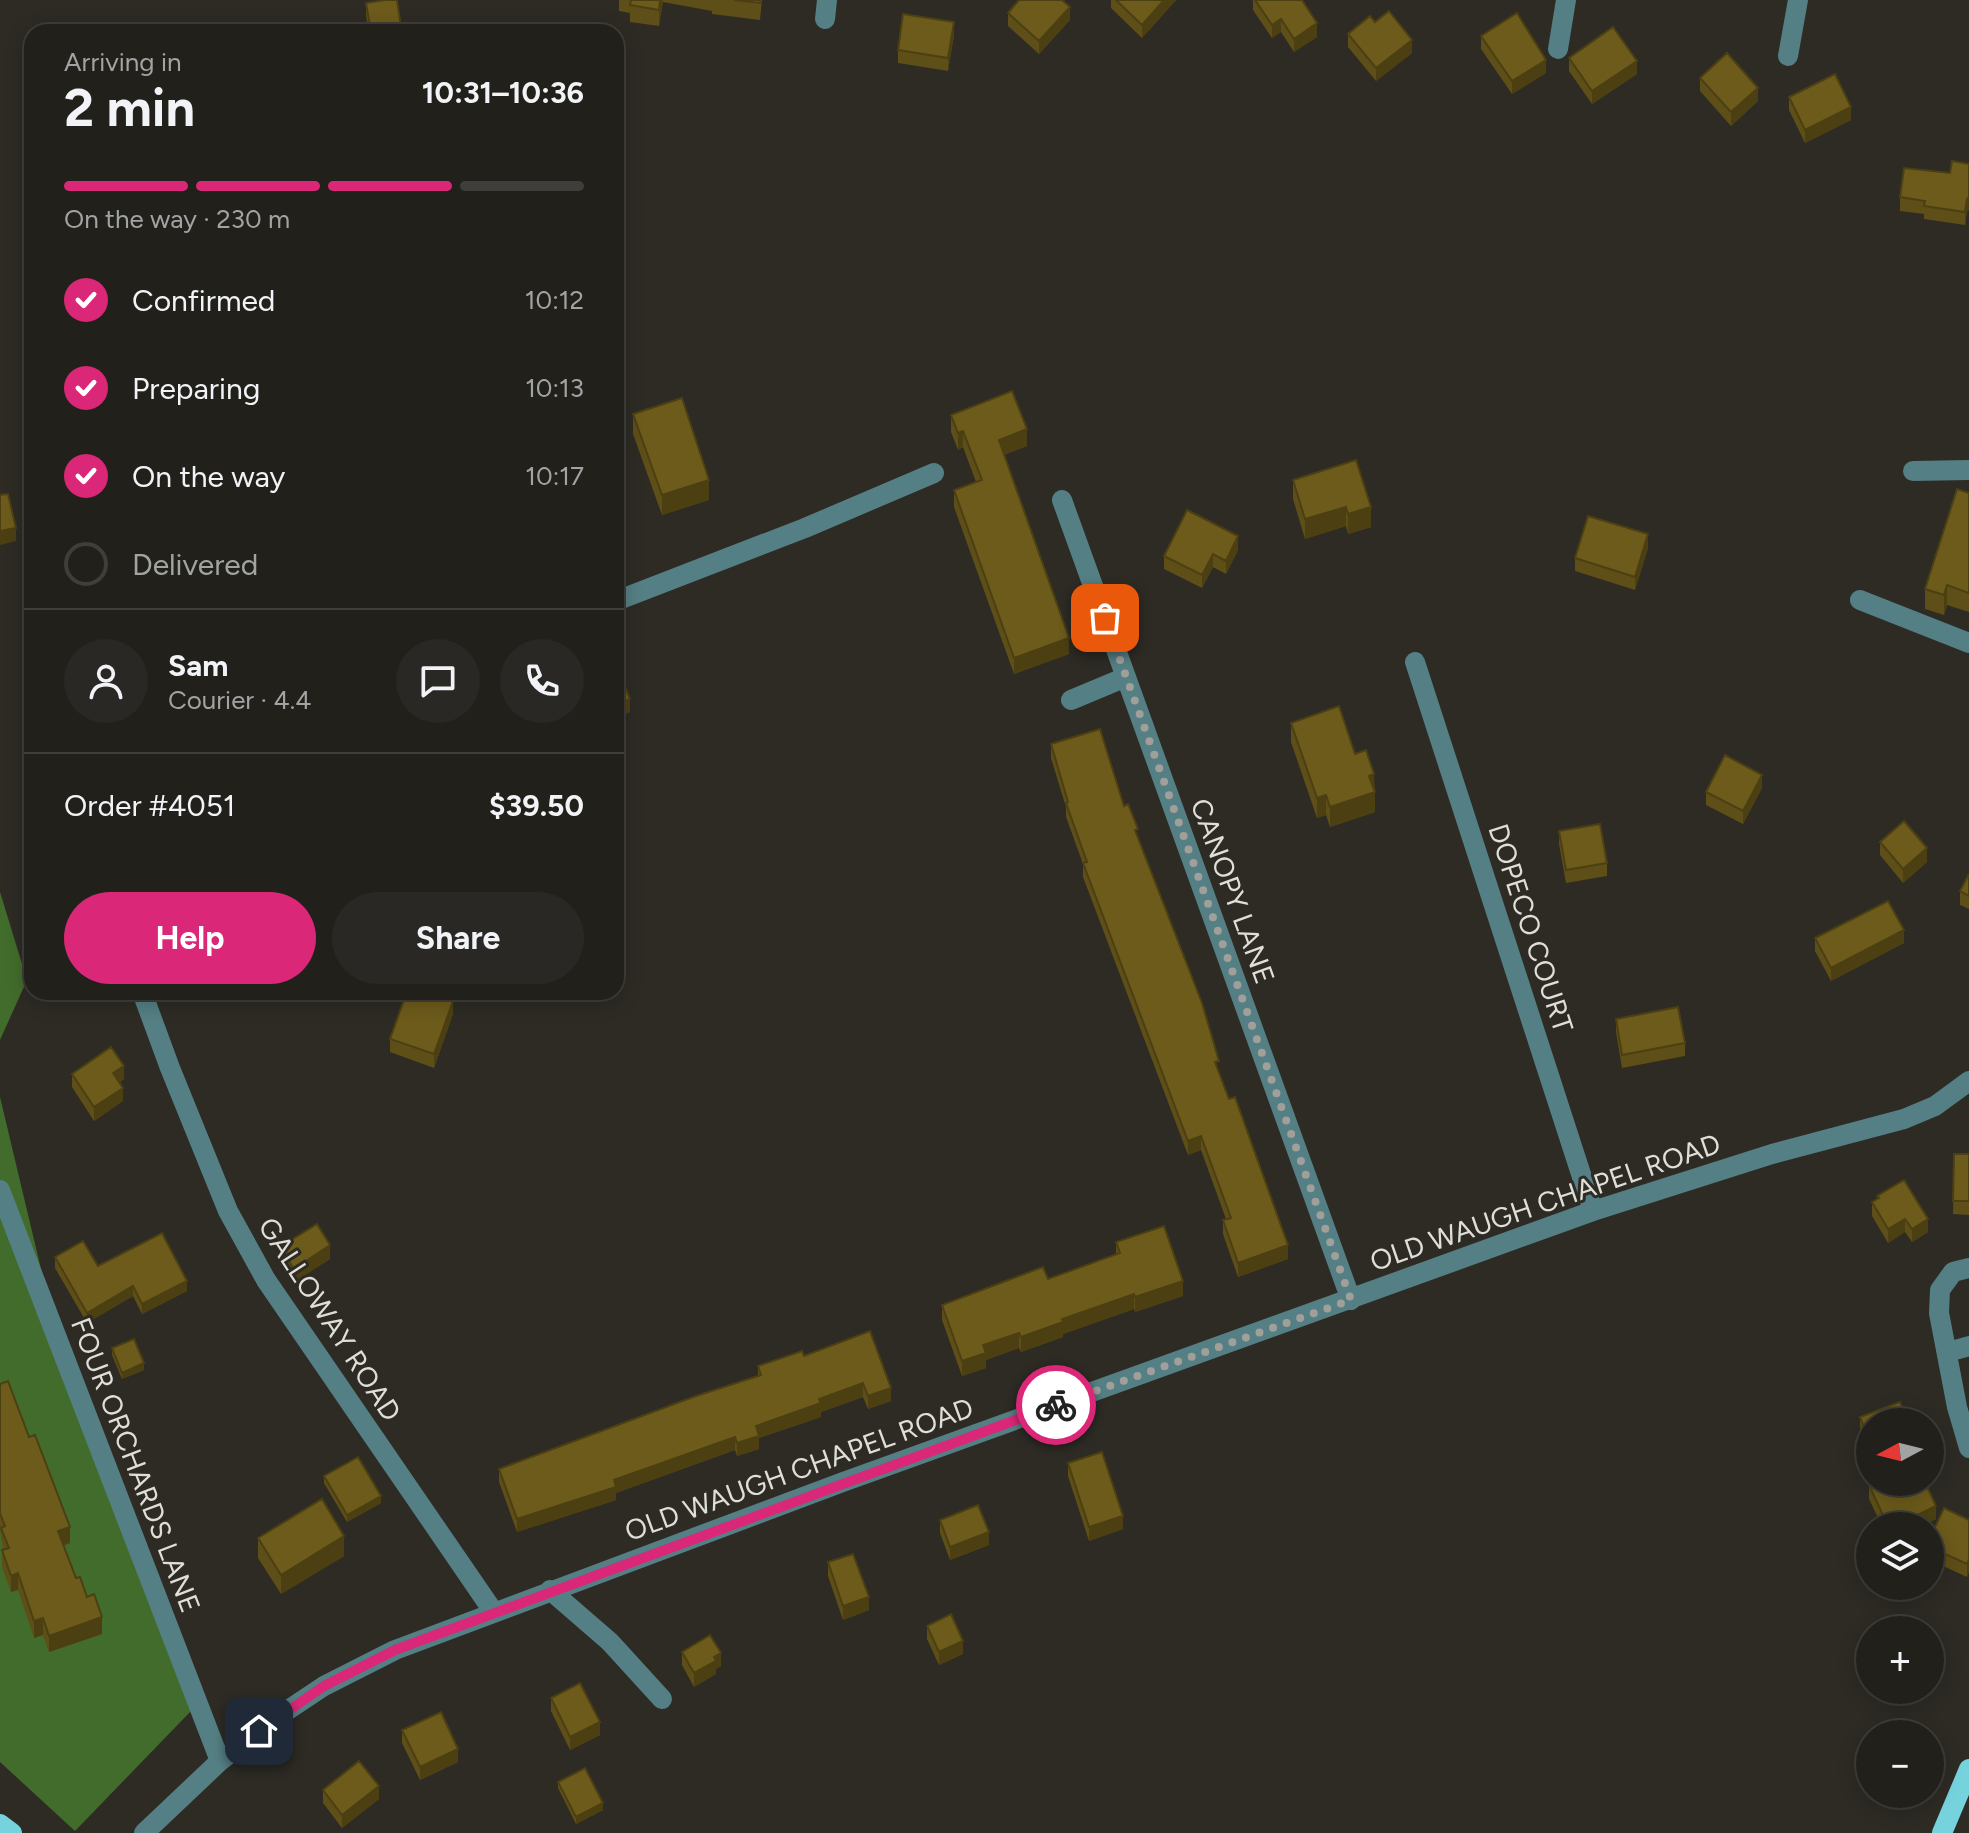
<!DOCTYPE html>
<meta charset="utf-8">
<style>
body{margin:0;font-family:Figtree,sans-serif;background:#2a2824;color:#f1f3f6;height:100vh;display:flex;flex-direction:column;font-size:30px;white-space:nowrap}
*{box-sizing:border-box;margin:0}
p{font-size:26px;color:#a2a3a3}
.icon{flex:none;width:44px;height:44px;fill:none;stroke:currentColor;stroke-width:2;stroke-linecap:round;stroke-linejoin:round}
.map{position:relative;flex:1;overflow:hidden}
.panel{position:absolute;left:24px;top:24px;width:600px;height:976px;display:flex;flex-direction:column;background:#22201b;border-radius:24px;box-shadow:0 4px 20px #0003,0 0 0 2px #3f3e3a}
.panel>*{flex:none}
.needle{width:52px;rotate:263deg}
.controls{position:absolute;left:1856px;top:1408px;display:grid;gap:16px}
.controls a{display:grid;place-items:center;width:88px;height:88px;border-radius:50%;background:#22201b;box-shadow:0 4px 20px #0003,0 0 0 2px #3f3e3a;font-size:40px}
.pin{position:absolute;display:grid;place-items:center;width:68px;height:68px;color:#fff;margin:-34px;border-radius:16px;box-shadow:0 4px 12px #0006}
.courier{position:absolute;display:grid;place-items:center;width:80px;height:80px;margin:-40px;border:6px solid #db2777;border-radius:50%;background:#fff;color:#222;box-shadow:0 2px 10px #0007}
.overview em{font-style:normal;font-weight:700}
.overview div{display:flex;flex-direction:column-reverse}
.overview{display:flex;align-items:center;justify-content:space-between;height:136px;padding:0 40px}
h1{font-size:52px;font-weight:700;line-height:60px}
.bar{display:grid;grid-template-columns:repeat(4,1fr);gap:12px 8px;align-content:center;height:96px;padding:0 40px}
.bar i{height:10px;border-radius:6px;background:#3f3e3a}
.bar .on{background:#db2777}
.bar p{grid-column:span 4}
.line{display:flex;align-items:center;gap:20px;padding:0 40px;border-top:2px solid #3f3e3a}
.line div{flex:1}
.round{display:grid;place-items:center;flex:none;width:84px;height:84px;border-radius:42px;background:#2a2824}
ol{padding:0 40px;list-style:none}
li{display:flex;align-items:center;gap:24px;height:88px}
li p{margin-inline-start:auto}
li .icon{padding:8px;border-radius:50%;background:#db2777;color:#fff;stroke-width:4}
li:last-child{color:#a2a3a3}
li i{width:44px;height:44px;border:4px solid #3f3e3a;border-radius:50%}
.button{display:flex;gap:16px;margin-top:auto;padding:16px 40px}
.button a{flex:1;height:92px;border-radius:48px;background:#db2777;color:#fff;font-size:32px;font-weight:700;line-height:92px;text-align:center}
.button a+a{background:#2a2824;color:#f1f3f6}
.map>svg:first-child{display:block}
</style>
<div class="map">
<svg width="1969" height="1833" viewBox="0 0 1969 1833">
<rect width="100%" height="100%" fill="#2d2b24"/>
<path fill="#426c2b" d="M0 892 27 980 0 1040Z
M0 1097 67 1378 191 1711 75 1831 0 1762Z"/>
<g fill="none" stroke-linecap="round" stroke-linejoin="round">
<path stroke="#547f84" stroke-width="20" d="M825 19 827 0
M1558 49 1566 0
M1788 56 1798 0
M1913 471 1969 470
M1062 500 1351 1300
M1860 600 1969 643
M616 601 805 528 934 473
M1415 662 1593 1211
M1071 700 1126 677
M142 992 170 1068 228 1211 266 1280 493 1611
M0 1190 220 1761
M1969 1268 1953 1272 1940 1290 1939 1313 1957 1407 1969 1448
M1948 1352 1969 1346
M550 1590 610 1642 662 1699
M144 1833 220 1761 279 1716 324 1686 395 1650 843 1482 1593 1211 1772 1154 1904 1119 1935 1106 1969 1081"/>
<path stroke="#76d3de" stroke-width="20" d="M0 1824 12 1833
M1942 1833 1969 1769"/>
</g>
<path fill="#5e4e17" d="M619 0H762L760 20 712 14V11L663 2 659 26 630 22V13L619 11Z
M1111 0H1176L1142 38 1111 8Z
M1253 0H1302L1317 37 1294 52 1281 32 1272 38 1253 10Z
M366 3 401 26V32H369L366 17Z
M1008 13 1070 20 1039 54 1008 26Z
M1375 22 1412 53 1376 81 1348 47V34Z
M954 35 948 71 898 63V50Z
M1481 36 1546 73 1512 94 1481 49Z
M1569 58 1637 74 1592 104 1569 71Z
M1700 78 1758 101 1731 126 1700 91Z
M1789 97 1851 120 1805 143 1789 110Z
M1904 168 1967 212 1965 225 1924 219V214L1900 211V197Z
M633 414 709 500 662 515 633 434Z
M951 415 1027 446 1004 455 1069 654 1014 674 954 507V490L976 482 963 447 958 450 951 432Z
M1356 460 1371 527 1348 534 1346 526 1305 539 1293 499V480Z
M1969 493V612L1947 605 1944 615 1925 609V589Z
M1648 548 1635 590 1575 571V558Z
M1238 550 1226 574 1213 567 1202 588 1164 569V556Z
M1291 723 1355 754 1374 774 1375 812 1330 827 1326 815 1317 818 1291 742Z
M1051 744 1124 806 1138 838 1219 1073 1288 1259 1238 1277 1223 1234V1220L1226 1219 1201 1150 1188 1155 1083 877V864L1066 817V807L1051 758Z
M1762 788 1743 824 1706 805V792Z
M1559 831 1607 863V876L1566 883 1559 844Z
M1880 842 1927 862 1903 883 1880 855Z
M1969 874V909L1960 905V891Z
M1815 938 1904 943 1831 981 1815 951Z
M419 998 453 1014 434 1068 390 1052V1039Z
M1616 1019 1685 1043V1056L1622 1068 1616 1032Z
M72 1074 124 1079 120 1082 123 1101 94 1121 72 1087Z
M1954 1154H1969V1215L1953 1214Z
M1877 1196 1928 1232 1912 1242 1905 1232 1888 1243 1872 1216V1202L1877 1199Z
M1116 1242 1183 1296 1135 1312 1134 1309 1063 1334V1337L1021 1352 1019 1348 986 1360V1368L962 1376 942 1320V1305L1048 1279 1116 1254Z
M280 1247 330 1259 294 1282 280 1260Z
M55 1257 98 1266 187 1291 142 1314 133 1296 87 1323 55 1268Z
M870 1331 891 1401 868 1409 863 1397 821 1412V1417L759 1438V1449L737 1456 735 1450 616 1493V1500L517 1532 499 1482V1469L758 1376V1366L804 1356Z
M112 1348 144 1370 122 1379 112 1355Z
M0 1384 70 1543 64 1546 76 1578 87 1597 102 1634 49 1652 43 1635 34 1638 18 1590 11 1592 2 1567V1550H3L0 1530Z
M1860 1417 1870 1422V1455L1860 1431Z
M1068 1463 1123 1529 1089 1541 1068 1476Z
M324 1476 381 1503 347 1522 324 1483Z
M1869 1485 1936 1519 1922 1526H1882L1869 1499Z
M940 1520 989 1545 950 1560 940 1533Z
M1969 1520 1967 1577 1930 1560V1538Z
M258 1538 344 1556 281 1594 258 1558Z
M828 1562 869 1610 843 1620 828 1576Z
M927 1626 963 1654 939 1665 927 1639Z
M682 1652 721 1666 716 1669V1674L694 1687 682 1665Z
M551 1698 600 1735 570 1750 551 1711Z
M402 1730 458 1762 420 1780 402 1743Z
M558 1782 603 1810 576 1824 558 1788Z
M323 1790 379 1799 342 1828 323 1803Z"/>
<path fill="#4c4013" d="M660 0H663L659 26V10Z
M1164 0H1176L1142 38V25Z
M1070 7V20L1039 54V41Z
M1281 19V32L1272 38V25Z
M954 22V35L948 71V58Z
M1317 23V37L1294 52V39Z
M1412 40V53L1376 81V68Z
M1546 60V73L1512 94V81Z
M1637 61V74L1592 104V91Z
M1758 88V101L1731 126V112Z
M1851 107V120L1805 143V130Z
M1969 197V210L1967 212 1965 225V212L1967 199Z
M1027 429V446L999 457V440Z
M963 431V447L958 450V433Z
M709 480V500L662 515V495Z
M1346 507V526L1305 539V519Z
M1371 507V527L1348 534V514Z
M16 528V541L0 545V531Z
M1648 534V548L1635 590V577Z
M1238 536V550L1226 574V561Z
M1213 554V567L1202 588V575Z
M1947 585V605L1944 615V595Z
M1069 638V654L1014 674V658Z
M630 699V712L616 718V705Z
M1374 774 1375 812 1330 827V807L1369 776Z
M1762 775V788L1743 824V811Z
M1326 795V815L1317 818V798Z
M1927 848V862L1903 883V869Z
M1904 930V943L1831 981V968Z
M453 1001V1014L434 1068V1054Z
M124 1066V1079L113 1087V1073Z
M123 1088V1101L94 1121V1107Z
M1201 1136V1150L1188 1155V1141Z
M1905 1219V1232L1888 1243V1229Z
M1928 1219V1232L1912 1242V1229Z
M330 1245V1259L294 1282V1269Z
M1288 1245V1259L1238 1277V1263Z
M187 1281V1291L142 1314V1304Z
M1183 1281V1296L1135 1312V1297Z
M133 1286V1296L87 1323V1313Z
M1134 1294V1309L1063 1334V1337L1021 1352V1337L1062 1319Z
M1019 1333V1348L986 1360V1368L962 1376V1361L983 1345Z
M144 1363V1370L122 1379V1373Z
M863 1383V1397L821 1412V1417L759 1438V1449L737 1456V1443L756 1426 819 1399Z
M891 1388V1401L868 1409V1396Z
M735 1437V1450L616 1493V1500L517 1532V1519L614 1480Z
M381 1496V1503L347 1522V1515Z
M1936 1506V1519L1922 1526H1895Z
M1123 1516V1529L1089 1541V1527Z
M70 1527V1543L58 1547V1531Z
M989 1532V1545L950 1560V1547Z
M344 1536V1556L281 1594V1575Z
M1969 1559V1572L1967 1577V1564Z
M18 1573V1590L11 1592V1576Z
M869 1597V1610L843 1620V1606Z
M102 1617V1634L49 1652V1636Z
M43 1618V1635L34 1638V1621Z
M963 1641V1654L939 1665V1652Z
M721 1653V1666L716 1669V1674L694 1687V1673Z
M600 1722V1735L570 1750V1737Z
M458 1749V1762L420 1780V1767Z
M379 1786V1799L342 1828V1815Z
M603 1803V1810L576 1824V1817Z"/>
<path fill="#6d5b1b" stroke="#4c4013" stroke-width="2" d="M385 0H397L401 26 371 32 366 3Z
M631 0H660L659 10 630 5Z
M734 0H760V3Z
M1019 0H1062L1070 7 1039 41 1008 13Z
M1116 0H1164L1142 25Z
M1255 0H1302L1317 23 1294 39 1281 19 1272 25Z
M1389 11 1412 40 1376 68 1348 34 1370 16 1375 22Z
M1517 13 1546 60 1512 81 1481 36Z
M903 14 954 22 948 58 898 50Z
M1613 27 1637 61 1592 91 1569 58Z
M1727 53 1758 88 1731 112 1700 78Z
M1835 74 1851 107 1805 130 1789 97Z
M1952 161 1969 164V197L1967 199 1965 212 1924 206 1925 201 1900 197 1904 168 1950 173Z
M1012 391 1027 429 999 440 1069 638 1014 658 954 490 982 480 963 431 958 433 951 415Z
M682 398 709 480 662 495 633 414Z
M1356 460 1371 507 1348 514 1346 507 1305 519 1293 480Z
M1957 489 1969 493V593L1947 585 1944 595 1925 589Z
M8 494 16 528 0 531V495Z
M1187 510 1238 536 1226 561 1213 554 1202 575 1164 556Z
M1588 516 1648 534 1635 577 1575 558Z
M616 665 630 699 616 705Z
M1339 706 1355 754 1366 750 1374 774 1369 776 1375 792 1330 807 1326 795 1317 798 1291 723Z
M1100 729 1124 806 1128 804 1138 829 1135 830 1202 1003 1219 1061 1215 1062 1229 1099 1235 1097 1288 1245 1238 1263 1223 1220 1231 1218 1201 1136 1188 1141 1083 863 1087 862 1066 803 1068 802 1051 744Z
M1725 755 1762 775 1743 811 1706 792Z
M1904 821 1927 848 1903 869 1880 842Z
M1600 824 1607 863 1566 870 1559 831Z
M1969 874V896L1960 891Z
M1888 901 1904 930 1831 968 1815 938Z
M421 992H428L453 1001 434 1054 390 1039 406 994 419 998Z
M1678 1007 1685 1043 1622 1055 1616 1019Z
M111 1047 124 1066 113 1073 123 1088 94 1107 72 1074Z
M1954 1154H1969V1201H1953Z
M1904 1180 1928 1219 1912 1229 1905 1219 1888 1229 1872 1202 1879 1198 1877 1196Z
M317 1224 330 1245 294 1269 280 1247Z
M1164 1226 1183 1281 1135 1297 1134 1294 1062 1319 1063 1322 1021 1337 1019 1333 983 1345 986 1353 962 1361 942 1305 1043 1267 1048 1279 1120 1253 1116 1242Z
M162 1233 187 1281 142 1304 133 1286 87 1313 55 1257 83 1241 98 1266Z
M870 1331 891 1388 868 1396 863 1383 819 1399 821 1403 756 1426 759 1436 737 1443 735 1437 614 1480 616 1487 517 1519 499 1469 696 1396 761 1375 758 1366 802 1351 804 1356Z
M134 1339 144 1363 122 1373 112 1348Z
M8 1381 29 1437 35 1435 70 1527 58 1531 76 1578 80 1577 87 1597 94 1594 102 1617 49 1636 43 1618 34 1621 18 1573 11 1576 2 1550 9 1548 1 1528 5 1526 0 1513V1384Z
M1900 1402 1908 1422H1870V1442L1860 1417Z
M1102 1452 1123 1516 1089 1527 1068 1463Z
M358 1457 381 1496 347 1515 324 1476Z
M1875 1482H1925L1936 1506 1895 1526H1888L1869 1485Z
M322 1499 344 1536 281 1575 258 1538Z
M978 1505 989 1532 950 1547 940 1520Z
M1944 1508 1969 1520V1559L1967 1564 1930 1547V1538Z
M853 1554 869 1597 843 1606 828 1562Z
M951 1614 963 1641 939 1652 927 1626Z
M710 1635 721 1653 714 1657 716 1661 694 1673 682 1652Z
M580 1683 600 1722 570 1737 551 1698Z
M441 1712 458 1749 420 1767 402 1730Z
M359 1761 379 1786 342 1815 323 1790Z
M585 1768 603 1803 576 1817 558 1782Z"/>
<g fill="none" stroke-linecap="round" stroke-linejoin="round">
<path stroke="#a19f9a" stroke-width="8" stroke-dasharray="0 14.4" d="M1056 1405 1351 1300 1105 618"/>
<path stroke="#db2777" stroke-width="10" d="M259 1731 324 1686 395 1650 1056 1405"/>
</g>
<g text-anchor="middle" stroke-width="6" stroke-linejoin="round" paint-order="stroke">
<g font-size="28" fill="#dfded9" stroke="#2d2b24">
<text transform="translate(1233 891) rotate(70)" y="10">CANOPY LANE</text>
<text transform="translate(1531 928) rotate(72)" y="10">DOPECO COURT</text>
<text transform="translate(1545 1202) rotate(-19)" y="10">OLD WAUGH CHAPEL ROAD</text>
<text transform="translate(330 1319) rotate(57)" y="10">GALLOWAY ROAD</text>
<text transform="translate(136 1465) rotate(69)" y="10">FOUR ORCHARDS LANE</text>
<text transform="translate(799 1469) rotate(-20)" y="10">OLD WAUGH CHAPEL ROAD</text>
</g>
</g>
</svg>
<div class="controls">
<a><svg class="needle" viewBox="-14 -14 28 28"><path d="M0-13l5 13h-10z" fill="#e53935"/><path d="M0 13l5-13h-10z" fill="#a2a3a3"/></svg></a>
<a><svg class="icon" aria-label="layers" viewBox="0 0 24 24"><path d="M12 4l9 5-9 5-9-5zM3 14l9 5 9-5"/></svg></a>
<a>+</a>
<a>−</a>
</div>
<div class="pin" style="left:1105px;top:618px;background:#ea580c"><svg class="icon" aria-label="bag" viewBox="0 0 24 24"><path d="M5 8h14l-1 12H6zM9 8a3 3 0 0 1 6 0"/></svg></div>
<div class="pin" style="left:259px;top:1731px;background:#1f2937"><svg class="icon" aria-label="home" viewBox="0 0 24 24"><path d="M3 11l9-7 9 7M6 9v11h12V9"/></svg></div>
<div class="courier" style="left:1056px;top:1405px"><svg class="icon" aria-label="bike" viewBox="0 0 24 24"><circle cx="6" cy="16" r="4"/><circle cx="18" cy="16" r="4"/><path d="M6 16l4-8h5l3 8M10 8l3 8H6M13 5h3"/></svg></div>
<section class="panel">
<div class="overview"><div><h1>2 min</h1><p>Arriving in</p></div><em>10:31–10:36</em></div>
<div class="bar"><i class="on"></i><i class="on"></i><i class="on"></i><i></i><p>On the way · 230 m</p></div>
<ol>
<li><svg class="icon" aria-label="check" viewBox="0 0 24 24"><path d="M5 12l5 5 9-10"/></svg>Confirmed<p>10:12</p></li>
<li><svg class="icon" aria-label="check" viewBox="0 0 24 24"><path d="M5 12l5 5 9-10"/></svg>Preparing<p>10:13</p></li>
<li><svg class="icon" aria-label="check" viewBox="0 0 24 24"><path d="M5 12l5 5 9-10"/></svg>On the way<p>10:17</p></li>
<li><i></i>Delivered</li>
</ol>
<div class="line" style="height:144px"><a class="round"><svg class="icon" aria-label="person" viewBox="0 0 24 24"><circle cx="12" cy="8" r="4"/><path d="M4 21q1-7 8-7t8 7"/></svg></a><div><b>Sam</b><p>Courier · 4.4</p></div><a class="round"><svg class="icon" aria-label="chat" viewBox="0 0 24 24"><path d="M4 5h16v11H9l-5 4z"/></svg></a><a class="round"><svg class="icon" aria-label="phone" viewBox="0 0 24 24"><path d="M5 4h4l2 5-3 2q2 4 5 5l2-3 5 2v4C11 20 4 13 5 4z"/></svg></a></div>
<div class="line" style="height:104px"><div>Order #4051</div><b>$39.50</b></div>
<div class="button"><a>Help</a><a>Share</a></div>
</section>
</div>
